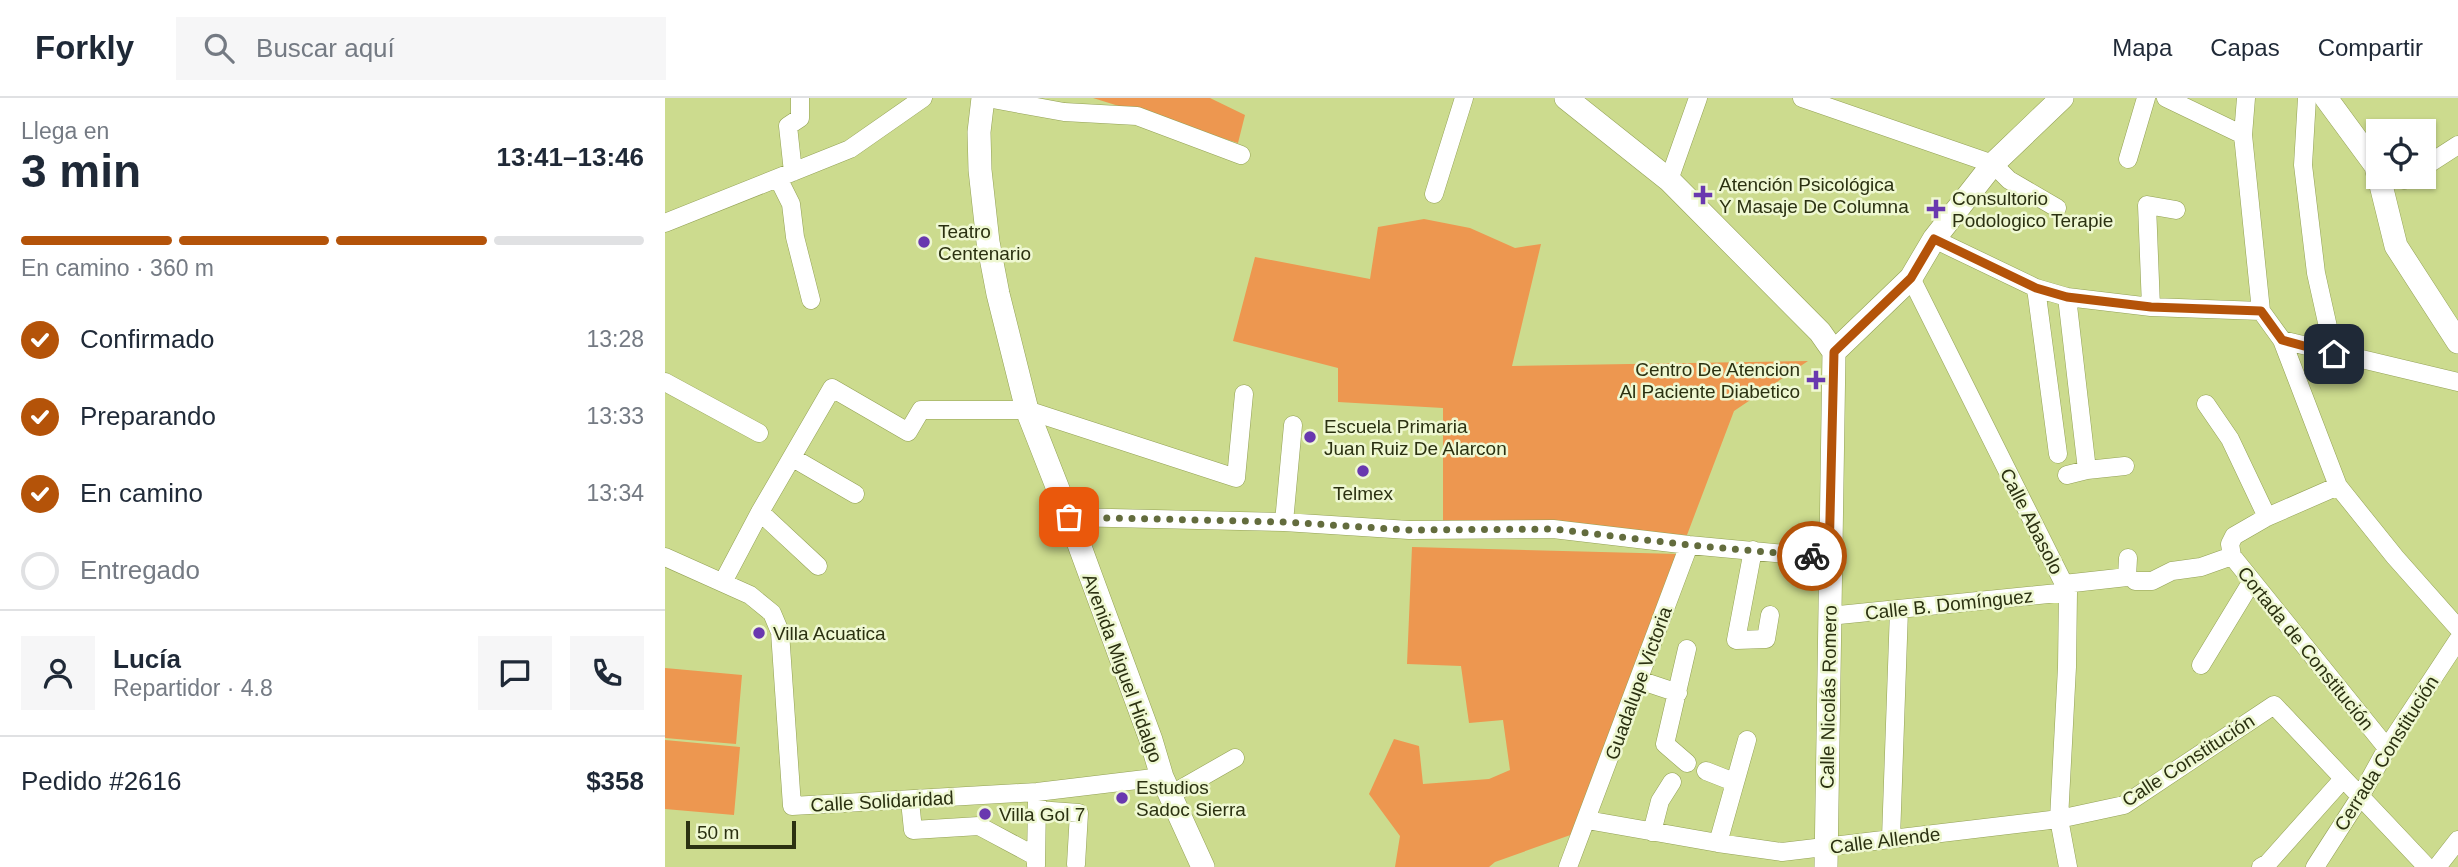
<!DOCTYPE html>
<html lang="es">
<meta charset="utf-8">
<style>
body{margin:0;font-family:Arial,sans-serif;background:#f6f6f7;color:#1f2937;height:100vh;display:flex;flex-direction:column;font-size:26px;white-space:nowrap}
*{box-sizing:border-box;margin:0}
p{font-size:23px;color:#747a83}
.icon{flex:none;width:38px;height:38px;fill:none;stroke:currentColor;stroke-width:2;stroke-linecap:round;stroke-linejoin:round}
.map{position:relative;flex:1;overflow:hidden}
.sheet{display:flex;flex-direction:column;background:#fff;width:665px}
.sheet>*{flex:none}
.fabs{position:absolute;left:1701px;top:21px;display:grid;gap:14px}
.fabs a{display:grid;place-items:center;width:70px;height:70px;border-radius:0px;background:#fff;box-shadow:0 2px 5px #0004;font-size:35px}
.scale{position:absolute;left:21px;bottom:18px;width:110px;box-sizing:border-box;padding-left:7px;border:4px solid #2b3111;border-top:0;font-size:19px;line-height:24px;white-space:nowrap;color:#2b3111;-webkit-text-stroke:5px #eff8d2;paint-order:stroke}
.pin{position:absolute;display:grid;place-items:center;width:60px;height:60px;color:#fff;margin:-30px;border-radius:14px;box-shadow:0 4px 10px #0006}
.courier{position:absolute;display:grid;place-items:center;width:70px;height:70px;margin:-35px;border:5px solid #b45309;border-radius:50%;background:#fff;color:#222;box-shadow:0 2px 9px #0007}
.head em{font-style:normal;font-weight:700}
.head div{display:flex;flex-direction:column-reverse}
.head{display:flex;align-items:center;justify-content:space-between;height:119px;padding:0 21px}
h1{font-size:46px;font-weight:700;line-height:52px}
.bar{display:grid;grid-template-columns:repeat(4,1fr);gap:10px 7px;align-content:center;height:84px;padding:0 21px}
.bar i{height:9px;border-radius:5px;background:#e0e1e3}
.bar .current{background:#b45309}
.bar p{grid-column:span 4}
.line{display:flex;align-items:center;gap:18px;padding:0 21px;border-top:2px solid #e0e1e3}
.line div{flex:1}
.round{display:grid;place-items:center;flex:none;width:74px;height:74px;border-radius:0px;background:#f6f6f7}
ol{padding:0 21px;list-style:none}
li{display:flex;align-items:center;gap:21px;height:77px}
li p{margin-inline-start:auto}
li .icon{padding:7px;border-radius:50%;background:#b45309;color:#fff;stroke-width:4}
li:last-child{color:#747a83}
li i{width:38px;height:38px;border:4px solid #e0e1e3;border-radius:50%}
header{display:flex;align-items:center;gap:42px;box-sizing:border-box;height:98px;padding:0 35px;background:#fff;border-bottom:2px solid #e0e1e3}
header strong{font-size:33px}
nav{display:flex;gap:38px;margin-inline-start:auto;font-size:24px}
.search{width:490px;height:63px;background:#f6f6f7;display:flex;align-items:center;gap:18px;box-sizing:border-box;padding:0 24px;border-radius:0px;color:#747a83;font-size:26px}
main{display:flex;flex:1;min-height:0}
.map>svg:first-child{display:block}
</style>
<header>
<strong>Forkly</strong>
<div class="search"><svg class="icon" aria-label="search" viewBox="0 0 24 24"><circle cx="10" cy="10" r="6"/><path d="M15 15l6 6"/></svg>Buscar aquí</div>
<nav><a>Mapa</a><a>Capas</a><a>Compartir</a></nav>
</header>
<main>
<section class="sheet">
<div class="head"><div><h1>3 min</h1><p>Llega en</p></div><em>13:41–13:46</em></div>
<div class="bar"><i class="current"></i><i class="current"></i><i class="current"></i><i></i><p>En camino · 360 m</p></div>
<ol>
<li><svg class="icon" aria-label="check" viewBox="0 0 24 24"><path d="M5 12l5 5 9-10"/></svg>Confirmado<p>13:28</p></li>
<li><svg class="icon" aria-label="check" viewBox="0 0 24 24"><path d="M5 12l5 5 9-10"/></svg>Preparando<p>13:33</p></li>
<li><svg class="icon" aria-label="check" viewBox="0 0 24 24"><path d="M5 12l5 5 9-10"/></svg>En camino<p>13:34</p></li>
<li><i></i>Entregado</li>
</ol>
<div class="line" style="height:126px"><a class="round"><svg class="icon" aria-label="person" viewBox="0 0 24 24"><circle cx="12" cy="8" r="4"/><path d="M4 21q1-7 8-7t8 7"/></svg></a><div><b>Lucía</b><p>Repartidor · 4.8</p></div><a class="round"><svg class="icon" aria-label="chat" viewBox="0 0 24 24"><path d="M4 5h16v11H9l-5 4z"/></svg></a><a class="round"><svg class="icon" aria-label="phone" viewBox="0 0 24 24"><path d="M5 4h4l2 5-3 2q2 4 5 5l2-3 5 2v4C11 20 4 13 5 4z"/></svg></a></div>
<div class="line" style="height:91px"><div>Pedido #2616</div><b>$358</b></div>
</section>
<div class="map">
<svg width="1793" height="769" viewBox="0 0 1793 769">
<rect width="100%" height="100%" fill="#ccdb8e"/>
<path fill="#ed9750" d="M428 0H545L580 17 573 45Z
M759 121 805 130 850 150 876 146 847 268 1143 263 1069 313 1022 437 778 425V310L673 304V270L568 243 590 159 705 181 713 129Z
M747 449 1013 456 911 735 830 764 824 769H730L735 738 704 696 729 641 754 648 758 686 824 681 845 672 838 622 804 625 796 568 742 566Z
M0 570 77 577 71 646 0 640Z
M0 642 75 649 69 717 0 711Z"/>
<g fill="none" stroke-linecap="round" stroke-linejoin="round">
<defs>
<path id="minor" d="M322 0 399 14 472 18 576 57
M1137 0 1328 66 1344 82 1392 110
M1501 0 1578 37
M1581 0 1578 37 1596 213 1617 242 1673 388 1730 459 1793 530
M1642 0 1638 67 1651 175 1669 256
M1463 61 1481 0
M1759 69 1793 47
M128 74 123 28 135 20V0
M1732 79 1739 82 1744 79
M113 80 126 106 130 139 146 202
M1004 82 1033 0
M769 96 799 0
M0 125 185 51 258 0
M1269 141 1371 190 1402 199 1486 209 1596 213
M1246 180 1403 494 1402 569 1394 721 1403 769
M1371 190 1393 356
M1402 199 1422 372
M1486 209 1482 107 1511 112
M1617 242 1793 284
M0 284 94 335
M1541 306 1565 341 1602 419
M128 360 190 396
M1402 377 1422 372 1460 368
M1673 388 1602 419 1569 438 1565 446 1567 458 1722 650
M95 414 153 468
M404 419 619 424 744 432 888 431 1024 447 1164 460
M619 424 628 327
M1088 452 1071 542 1101 541 1105 517
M0 459 85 497 107 515 115 534 127 708 372 694 497 679
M1470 483H1487L1507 473 1536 469 1567 458
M58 484 95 414 167 290 243 334 256 312H362L571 380 579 296
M1399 486 1462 479 1463 460
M1164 518 1403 494
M1022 551 1000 646 1022 665
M1536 567 1587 483
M974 582 1013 595
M1041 673 1069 684
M507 696 570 660
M245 703 248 732 314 728 370 758
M372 712 414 715 411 766
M922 722 1053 745 1117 754 1394 721 1459 707 1609 607 1762 769
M987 734 995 703 1007 684
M1226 740 1234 512
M1053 745 1082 642
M371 767 372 701
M903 769 1024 447
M1596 769 1603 765 1678 681
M1650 769 1695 699 1722 650 1793 542
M1772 769 1793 742"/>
<path id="major" d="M318 0 314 34 315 72 323 144 333 196 362 312 404 419 486 642 497 679 538 769
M901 0 1004 82 1155 234 1169 254 1161 769
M1661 0 1711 68 1713 77
M1714 79 1731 148 1793 244
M1169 254 1246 180 1269 141 1328 66 1397 0"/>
</defs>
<use href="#minor" stroke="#93a155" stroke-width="19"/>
<use href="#major" stroke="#93a155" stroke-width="24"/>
<use href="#minor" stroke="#fff" stroke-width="18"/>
<use href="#major" stroke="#fff" stroke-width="23"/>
</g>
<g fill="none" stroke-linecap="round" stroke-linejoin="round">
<path stroke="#636c3d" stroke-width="7" stroke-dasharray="0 12.6" d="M404 419 619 424 744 432 888 431 1024 447 1147 458"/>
<path stroke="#b45309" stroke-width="9" d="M1147 458 1164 460 1169 254 1246 180 1269 141 1371 190 1402 199 1486 209 1596 213 1617 242 1669 256"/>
</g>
<g fill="#6938af" stroke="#eff8d2" stroke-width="2.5">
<path d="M1034.5 86.5h7v7h7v7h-7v7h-7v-7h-7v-7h7z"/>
<path d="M1267.5 100.5h7v7h7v7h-7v7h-7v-7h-7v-7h7z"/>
<circle cx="259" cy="144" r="7"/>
<path d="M1147.5 271.5h7v7h7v7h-7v7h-7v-7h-7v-7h7z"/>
<circle cx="645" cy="339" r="7"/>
<circle cx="698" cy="373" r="7"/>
<circle cx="94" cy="535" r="7"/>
<circle cx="457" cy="700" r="7"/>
<circle cx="320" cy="716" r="7"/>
</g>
<g text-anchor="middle" stroke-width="5" stroke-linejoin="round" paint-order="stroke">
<g font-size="19" fill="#2b3111" stroke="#eff8d2" text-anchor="start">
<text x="1054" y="93">Atención Psicológica<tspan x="1054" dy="22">Y Masaje De Columna</tspan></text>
<text x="1287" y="107">Consultorio<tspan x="1287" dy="22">Podologico Terapie</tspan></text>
<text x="273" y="140">Teatro<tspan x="273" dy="22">Centenario</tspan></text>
<text x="1135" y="278" text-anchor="end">Centro De Atencion<tspan x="1135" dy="22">Al Paciente Diabetico</tspan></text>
<text x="659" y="335">Escuela Primaria<tspan x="659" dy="22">Juan Ruiz De Alarcon</tspan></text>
<text x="698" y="402" text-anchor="middle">Telmex</text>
<text x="108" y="542">Villa Acuatica</text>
<text x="471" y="696">Estudios<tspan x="471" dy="22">Sadoc Sierra</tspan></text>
<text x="334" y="723">Villa Gol 7</text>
</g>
<g font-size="19" fill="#2b3111" stroke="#eff8d2">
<text transform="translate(1367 423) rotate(63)" y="7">Calle Abasolo</text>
<text transform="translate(1284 506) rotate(-6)" y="7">Calle B. Domínguez</text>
<text transform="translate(1641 550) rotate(51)" y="7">Cortada de Constitución</text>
<text transform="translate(458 570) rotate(70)" y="7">Avenida Miguel Hidalgo</text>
<text transform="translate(973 585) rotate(-70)" y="7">Guadalupe Victoria</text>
<text transform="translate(1163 599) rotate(-89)" y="7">Calle Nicolás Romero</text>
<text transform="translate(1721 655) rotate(-58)" y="7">Cerrada Constitución</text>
<text transform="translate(1523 662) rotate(-33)" y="7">Calle Constitución</text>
<text transform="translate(217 703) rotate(-3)" y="7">Calle Solidaridad</text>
<text transform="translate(1220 742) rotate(-7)" y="7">Calle Allende</text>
</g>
</g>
</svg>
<div class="fabs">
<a><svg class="icon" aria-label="locate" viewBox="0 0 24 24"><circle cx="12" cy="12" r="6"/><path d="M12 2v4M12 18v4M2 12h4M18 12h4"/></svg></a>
</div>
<div class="scale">50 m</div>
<div class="pin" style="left:404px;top:419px;background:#ea580c"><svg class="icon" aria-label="bag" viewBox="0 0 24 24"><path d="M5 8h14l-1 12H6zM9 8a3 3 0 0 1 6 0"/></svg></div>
<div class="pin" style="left:1669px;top:256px;background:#1f2937"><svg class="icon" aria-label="home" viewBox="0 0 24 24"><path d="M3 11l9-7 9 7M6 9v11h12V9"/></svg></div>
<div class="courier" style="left:1147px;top:458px"><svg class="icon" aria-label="bike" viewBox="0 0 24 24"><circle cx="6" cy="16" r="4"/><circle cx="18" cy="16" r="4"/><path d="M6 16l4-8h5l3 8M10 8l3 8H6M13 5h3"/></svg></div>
</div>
</main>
